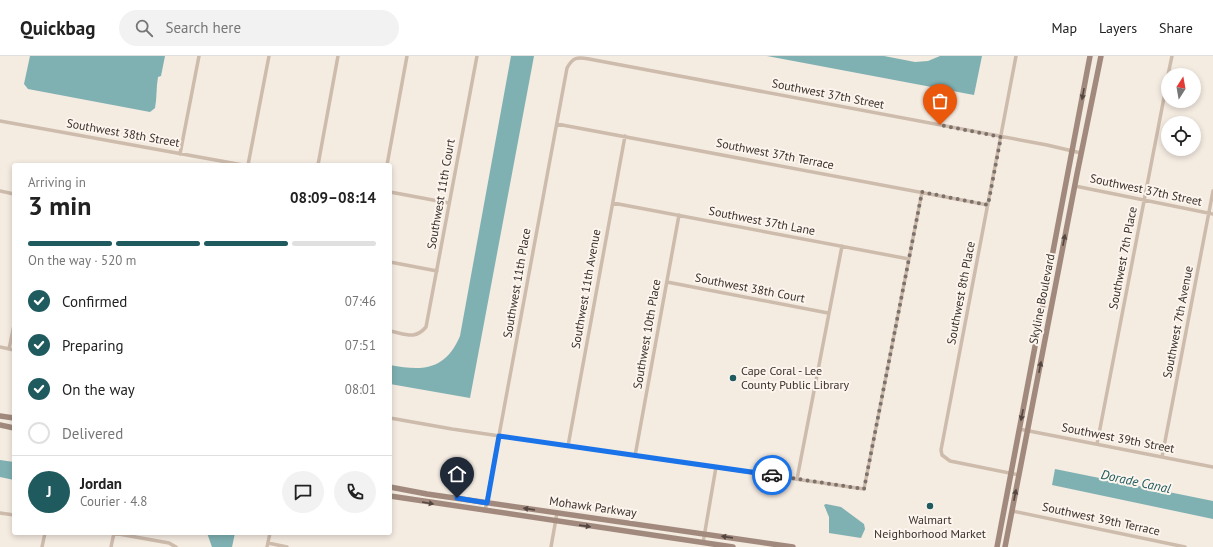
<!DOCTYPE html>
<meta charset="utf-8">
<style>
body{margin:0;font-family:"PT Sans",sans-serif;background:#f2f2f2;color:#222;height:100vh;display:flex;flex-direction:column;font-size:15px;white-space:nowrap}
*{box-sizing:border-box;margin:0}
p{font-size:13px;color:#767676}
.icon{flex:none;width:22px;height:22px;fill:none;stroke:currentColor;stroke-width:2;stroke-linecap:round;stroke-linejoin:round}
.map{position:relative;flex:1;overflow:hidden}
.details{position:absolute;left:12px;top:107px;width:380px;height:372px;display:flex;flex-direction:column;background:#fff;border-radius:4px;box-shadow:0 2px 6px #0003}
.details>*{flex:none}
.needle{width:26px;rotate:11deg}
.tools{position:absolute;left:1161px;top:12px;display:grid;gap:8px}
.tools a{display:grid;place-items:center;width:40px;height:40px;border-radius:50%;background:#fff;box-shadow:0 2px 6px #0003;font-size:20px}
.pin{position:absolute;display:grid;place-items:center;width:34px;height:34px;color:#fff;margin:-41px -17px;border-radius:50% 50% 50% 0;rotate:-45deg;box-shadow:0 0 4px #0007}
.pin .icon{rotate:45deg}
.courier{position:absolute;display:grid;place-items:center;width:40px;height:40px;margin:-20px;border:3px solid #1a73e8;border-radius:50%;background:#fff;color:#222;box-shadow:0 1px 5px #0007}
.headline em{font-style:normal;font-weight:600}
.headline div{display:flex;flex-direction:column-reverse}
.headline{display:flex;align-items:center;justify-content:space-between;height:68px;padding:0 16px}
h1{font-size:26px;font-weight:600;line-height:30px}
.bar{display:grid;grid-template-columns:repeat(4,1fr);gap:6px 4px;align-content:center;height:48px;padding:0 16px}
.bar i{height:5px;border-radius:3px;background:#e0e0e0}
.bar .selected{background:#1f5a5e}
.bar p{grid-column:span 4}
.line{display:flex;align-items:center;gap:10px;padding:0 16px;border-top:1px solid #e0e0e0}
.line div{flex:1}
.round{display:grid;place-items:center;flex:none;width:42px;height:42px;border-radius:21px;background:#f2f2f2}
ol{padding:0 16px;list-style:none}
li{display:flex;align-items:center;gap:12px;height:44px}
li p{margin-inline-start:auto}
li .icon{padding:4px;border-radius:50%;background:#1f5a5e;color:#fff;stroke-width:4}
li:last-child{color:#767676}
li i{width:22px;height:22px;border:2px solid #e0e0e0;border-radius:50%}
header{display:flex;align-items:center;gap:24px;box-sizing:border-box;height:56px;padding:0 20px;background:#fff;border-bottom:1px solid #e0e0e0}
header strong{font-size:19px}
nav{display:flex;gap:22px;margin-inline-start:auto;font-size:14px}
.search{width:280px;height:36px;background:#f2f2f2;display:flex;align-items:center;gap:10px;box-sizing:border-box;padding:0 14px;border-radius:22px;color:#767676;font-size:15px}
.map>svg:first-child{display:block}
</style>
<header>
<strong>Quickbag</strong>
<div class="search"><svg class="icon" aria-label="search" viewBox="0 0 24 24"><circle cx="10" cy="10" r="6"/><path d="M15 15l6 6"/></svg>Search here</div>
<nav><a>Map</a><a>Layers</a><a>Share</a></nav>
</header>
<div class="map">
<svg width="1213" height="491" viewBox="0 0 1213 491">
<rect width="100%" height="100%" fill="#f4ebe1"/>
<path fill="#7fb0b2" d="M30 0H165L161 20 158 21C156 32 157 42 155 52L150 56 28 33 24 28Z
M511 0H534L470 342 390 328V309C422 315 445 315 460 280Z
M767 0H884L915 6 928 5 940 0H982L974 39Z
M0 404 14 406V424L0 421Z
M1055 413 1213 445V463L1052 429Z
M826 448 841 451 864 468 865 473 861 482 829 477V461L824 449Z
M207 477H235L232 491H212Z"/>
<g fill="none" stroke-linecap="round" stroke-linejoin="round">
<path stroke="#cdbbac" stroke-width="3.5" d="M1016 0 941 394 942 399 950 405 1019 419
M1168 19 1172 0
M0 65 243 109
M557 68 988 149
M180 98 199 0
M248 109 269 0
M318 109 338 0
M387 109 407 0
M1075 130 1213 158
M0 135 14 138
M390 136 449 147
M613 147 909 203
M390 206 437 215
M667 226 828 257
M390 275C406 278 415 284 426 271L477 0
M0 291 14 294
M9 293 14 269
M390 362 452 373 864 433 922 136
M1019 373 1213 411
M1097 388 1168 21
M568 390 625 80
M635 400 679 159
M1162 401 1213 135
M797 423 842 190
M485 455 567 12C573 1 577 1 589 3L1047 89 1081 97
M1012 455 1185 491
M0 457 14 459
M113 477 169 487 176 491
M268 487 287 491
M703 487 716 411
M42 491 45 477
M111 491 114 477
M267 491 270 477
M551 491 557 457"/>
<path stroke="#a18a7d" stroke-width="5.5" d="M0 360 14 362
M0 369 14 372
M390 431 427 438 793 491
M390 440 733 491
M997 491 1090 0
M1005 491 1077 118 1101 0"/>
</g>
<defs><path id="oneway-solid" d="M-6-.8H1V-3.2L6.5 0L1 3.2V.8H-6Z"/></defs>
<g fill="#544640">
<use href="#oneway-solid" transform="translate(1083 38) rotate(101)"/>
<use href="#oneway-solid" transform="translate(1064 184) rotate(-79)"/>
<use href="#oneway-solid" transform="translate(1040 311) rotate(-79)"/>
<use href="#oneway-solid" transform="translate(1022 359) rotate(101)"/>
<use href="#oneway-solid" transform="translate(1015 439) rotate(-79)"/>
<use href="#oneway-solid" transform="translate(428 447) rotate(10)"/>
<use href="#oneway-solid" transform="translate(529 453) rotate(-172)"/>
<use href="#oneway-solid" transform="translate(585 470) rotate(8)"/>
<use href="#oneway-solid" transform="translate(727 481) rotate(-172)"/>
</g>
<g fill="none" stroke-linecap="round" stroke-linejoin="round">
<path stroke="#7c716b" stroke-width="4" stroke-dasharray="0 7.2" d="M772 419 864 433 922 136 988 149 1001 81 940 69"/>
<path stroke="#1a73e8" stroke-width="5" d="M457 442 487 447 499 380 772 419"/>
</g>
<g fill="#1f5a5e" stroke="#fbf5ee" stroke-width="1.5">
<circle cx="733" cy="322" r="4"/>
<circle cx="930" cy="450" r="4"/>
</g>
<g text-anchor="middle" stroke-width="4" stroke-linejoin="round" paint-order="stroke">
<g font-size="12" fill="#3b302b" stroke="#fbf5ee">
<text transform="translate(828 38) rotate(11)" y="4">Southwest 37th Street</text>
<text transform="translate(123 77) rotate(10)" y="4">Southwest 38th Street</text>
<text transform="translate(775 98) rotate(11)" y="4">Southwest 37th Terrace</text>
<text transform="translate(1146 134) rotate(12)" y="4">Southwest 37th Street</text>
<text transform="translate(441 138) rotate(-80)" y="4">Southwest 11th Court</text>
<text transform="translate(762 165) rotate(11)" y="4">Southwest 37th Lane</text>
<text transform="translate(1123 202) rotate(-79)" y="4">Southwest 7th Place</text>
<text transform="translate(517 227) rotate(-80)" y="4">Southwest 11th Place</text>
<text transform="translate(750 232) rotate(11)" y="4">Southwest 38th Court</text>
<text transform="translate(586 233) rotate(-80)" y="4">Southwest 11th Avenue</text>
<text transform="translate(961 237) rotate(-79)" y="4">Southwest 8th Place</text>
<text transform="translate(1042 243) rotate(-79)" y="4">Skyline Boulevard</text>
<text transform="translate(1178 266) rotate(-79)" y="4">Southwest 7th Avenue</text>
<text transform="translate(647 278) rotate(-80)" y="4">Southwest 10th Place</text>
<text transform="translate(1118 382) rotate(11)" y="4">Southwest 39th Street</text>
<text transform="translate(593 451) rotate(8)" y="4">Mohawk Parkway</text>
<text transform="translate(1101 463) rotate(12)" y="4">Southwest 39th Terrace</text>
</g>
<g font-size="12" fill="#3b302b" stroke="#fbf5ee" text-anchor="start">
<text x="741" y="319">Cape Coral - Lee<tspan x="741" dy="14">County Public Library</tspan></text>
<text x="930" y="468" text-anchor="middle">Walmart<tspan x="930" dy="14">Neighborhood Market</tspan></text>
</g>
<g font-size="13" font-style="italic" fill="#1f5a5e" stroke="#fbf5ee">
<text transform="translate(1136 425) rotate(12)" y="5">Dorade Canal</text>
</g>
</g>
</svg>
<div class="tools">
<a><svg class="needle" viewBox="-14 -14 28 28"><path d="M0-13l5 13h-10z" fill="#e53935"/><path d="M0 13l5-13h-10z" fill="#767676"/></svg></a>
<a><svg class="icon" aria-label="locate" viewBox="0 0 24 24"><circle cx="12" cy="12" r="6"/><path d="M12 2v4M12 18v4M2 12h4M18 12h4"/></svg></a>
</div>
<div class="pin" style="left:940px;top:69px;background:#ea580c"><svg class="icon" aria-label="bag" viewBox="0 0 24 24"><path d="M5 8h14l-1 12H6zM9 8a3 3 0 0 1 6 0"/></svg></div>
<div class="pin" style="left:457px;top:442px;background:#1f2937"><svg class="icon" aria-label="home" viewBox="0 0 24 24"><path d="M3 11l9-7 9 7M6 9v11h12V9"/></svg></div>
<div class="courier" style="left:772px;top:419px"><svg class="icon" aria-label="car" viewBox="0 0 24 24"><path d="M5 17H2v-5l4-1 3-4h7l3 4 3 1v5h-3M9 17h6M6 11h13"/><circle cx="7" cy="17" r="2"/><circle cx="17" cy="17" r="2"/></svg></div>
<section class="details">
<div class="headline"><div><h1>3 min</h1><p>Arriving in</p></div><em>08:09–08:14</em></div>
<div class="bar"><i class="selected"></i><i class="selected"></i><i class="selected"></i><i></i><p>On the way · 520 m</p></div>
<ol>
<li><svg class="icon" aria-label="check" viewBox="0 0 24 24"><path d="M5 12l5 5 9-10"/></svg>Confirmed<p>07:46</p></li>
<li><svg class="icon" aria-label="check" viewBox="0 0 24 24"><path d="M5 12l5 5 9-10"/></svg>Preparing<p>07:51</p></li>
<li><svg class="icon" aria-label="check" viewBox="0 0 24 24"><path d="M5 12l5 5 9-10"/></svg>On the way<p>08:01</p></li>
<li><i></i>Delivered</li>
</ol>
<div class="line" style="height:72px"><b class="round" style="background:#1f5a5e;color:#fff">J</b><div><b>Jordan</b><p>Courier · 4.8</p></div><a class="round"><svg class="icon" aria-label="chat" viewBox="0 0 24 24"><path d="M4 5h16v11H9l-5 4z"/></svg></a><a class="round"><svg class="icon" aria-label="phone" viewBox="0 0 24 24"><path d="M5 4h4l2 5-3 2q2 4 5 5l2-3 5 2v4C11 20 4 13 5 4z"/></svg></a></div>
</section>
</div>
